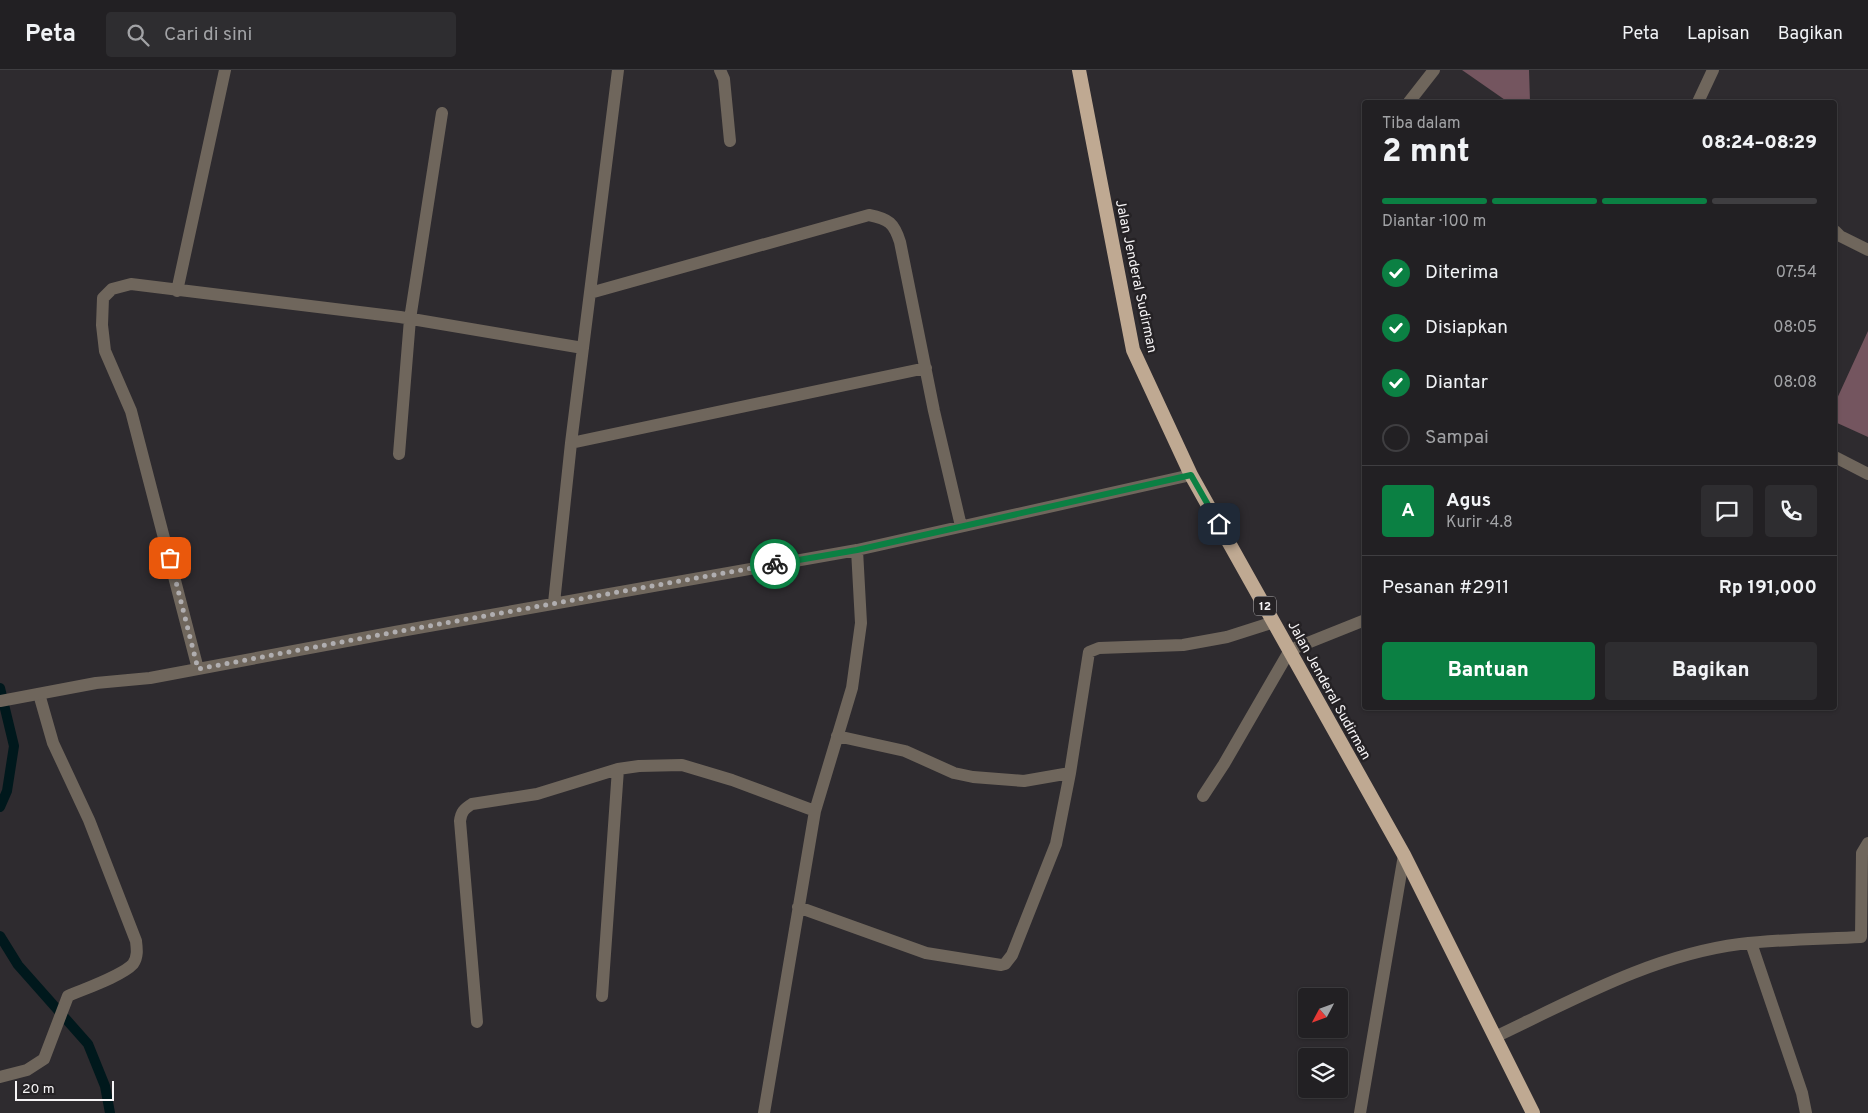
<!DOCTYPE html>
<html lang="id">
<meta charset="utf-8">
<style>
body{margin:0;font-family:Overpass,sans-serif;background:#2e2d30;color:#f1f3f6;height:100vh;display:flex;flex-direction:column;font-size:19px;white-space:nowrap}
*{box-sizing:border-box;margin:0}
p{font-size:16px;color:#a2a3a6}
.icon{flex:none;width:28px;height:28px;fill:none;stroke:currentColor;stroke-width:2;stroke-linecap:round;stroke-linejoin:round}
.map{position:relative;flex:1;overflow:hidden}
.side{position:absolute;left:1362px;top:30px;width:475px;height:610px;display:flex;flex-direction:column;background:#222023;border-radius:5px;box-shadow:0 1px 4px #0004,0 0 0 1px #3f3e41}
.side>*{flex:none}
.needle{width:32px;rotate:229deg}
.controls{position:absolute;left:1298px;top:918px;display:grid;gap:10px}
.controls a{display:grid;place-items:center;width:50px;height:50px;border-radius:5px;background:#222023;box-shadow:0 1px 4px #0004,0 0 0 1px #3f3e41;font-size:25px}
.scale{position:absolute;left:15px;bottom:12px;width:99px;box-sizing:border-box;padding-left:5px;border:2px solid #f6f4f6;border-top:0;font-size:14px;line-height:18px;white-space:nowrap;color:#f6f4f6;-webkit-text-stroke:4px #252225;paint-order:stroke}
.pin{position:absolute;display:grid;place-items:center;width:42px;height:42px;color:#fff;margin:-21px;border-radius:10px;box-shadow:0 2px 8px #0006}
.courier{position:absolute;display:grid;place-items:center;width:50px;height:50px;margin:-25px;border:4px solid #0b8043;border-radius:50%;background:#fff;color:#222;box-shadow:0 1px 6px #0007}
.head em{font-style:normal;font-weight:800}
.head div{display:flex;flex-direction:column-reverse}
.head{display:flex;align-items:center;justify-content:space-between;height:85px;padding:0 20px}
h1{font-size:32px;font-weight:800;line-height:38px}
.bar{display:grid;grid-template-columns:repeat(4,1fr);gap:8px 5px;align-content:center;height:60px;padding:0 20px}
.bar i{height:6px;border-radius:4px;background:#3f3e41}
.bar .on{background:#0b8043}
.bar p{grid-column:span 4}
.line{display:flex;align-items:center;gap:12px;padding:0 20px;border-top:1px solid #3f3e41}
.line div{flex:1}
.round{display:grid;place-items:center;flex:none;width:52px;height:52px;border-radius:5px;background:#2e2d30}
ol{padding:0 20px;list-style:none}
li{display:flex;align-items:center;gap:15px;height:55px}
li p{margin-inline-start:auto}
li .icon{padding:5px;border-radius:50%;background:#0b8043;color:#fff;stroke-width:4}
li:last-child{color:#a2a3a6}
li i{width:28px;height:28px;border:2px solid #3f3e41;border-radius:50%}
.action{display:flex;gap:10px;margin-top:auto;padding:10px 20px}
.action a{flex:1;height:58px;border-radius:5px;background:#0b8043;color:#fff;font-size:20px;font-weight:800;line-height:58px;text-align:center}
.action a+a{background:#2e2d30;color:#f1f3f6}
header{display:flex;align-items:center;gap:30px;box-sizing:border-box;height:70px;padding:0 25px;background:#222023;border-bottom:1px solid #3f3e41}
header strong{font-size:24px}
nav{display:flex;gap:28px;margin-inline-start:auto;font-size:18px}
.search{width:350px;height:45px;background:#2e2d30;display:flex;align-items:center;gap:12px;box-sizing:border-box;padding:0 18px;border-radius:5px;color:#a2a3a6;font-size:19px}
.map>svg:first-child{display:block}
</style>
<header>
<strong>Peta</strong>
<div class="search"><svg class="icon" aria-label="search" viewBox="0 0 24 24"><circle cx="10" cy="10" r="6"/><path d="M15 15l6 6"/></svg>Cari di sini</div>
<nav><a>Peta</a><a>Lapisan</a><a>Bagikan</a></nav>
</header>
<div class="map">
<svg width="1868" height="1043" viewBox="0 0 1868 1043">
<rect width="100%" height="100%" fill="#2e2b2f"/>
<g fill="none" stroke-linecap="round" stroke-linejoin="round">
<path stroke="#00181c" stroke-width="10" d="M0 618 14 676 7 721 0 737
M0 866 18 895 88 974 105 1016 110 1043"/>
</g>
<path fill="#74555f" d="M1462 0H1529L1530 32H1508Z
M1868 261V367L1835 352V333Z"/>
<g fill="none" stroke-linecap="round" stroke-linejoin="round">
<path stroke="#6f665c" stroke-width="12" d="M1203 726 1224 694 1290 580
M0 1007 27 1000 44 989 68 926C84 919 122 906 133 894 138 887 137 879 136 871L89 750 53 673 39 624"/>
<path stroke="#6f665c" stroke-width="12" d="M720 0 724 9 730 71
M1409 32 1434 0
M1698 32 1713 0
M1835 161 1840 166 1868 180
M177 221 225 0
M590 223 869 145C889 149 894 153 900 172L934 341 961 456
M571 373 926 298
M399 384 410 249 442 43
M1835 387 1868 404
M554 533 571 373 618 0
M1290 580 1365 550
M198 599 131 341 105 281 102 255 103 228 112 219 131 214 400 247 583 278
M0 631 96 613 150 608 395 562 857 480 1191 405
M837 666 905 681 954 703 973 707 1024 711 1070 703
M798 837 926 883 1001 895 1005 894 1012 885 1056 774 1070 703 1089 582 1099 578 1183 575 1227 567 1274 552
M1751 873 1802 1023 1806 1043
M602 926 618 699
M477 952 460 751C461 742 464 739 472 734L537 724 618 699 639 696 682 695 732 710 815 741
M1495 967C1573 930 1653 885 1740 874 1780 869 1821 869 1861 867L1862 783 1868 773
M764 1043 815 741 852 618 861 553 857 480
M1360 1043 1404 785"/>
<path stroke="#bfa992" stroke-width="14" d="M1079 0 1133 280 1191 405 1404 785 1533 1043"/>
</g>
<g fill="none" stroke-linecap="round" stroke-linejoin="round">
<path stroke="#b0aeb0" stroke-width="5" stroke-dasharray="0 9" d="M170 488 198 599 395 562 775 494"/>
<path stroke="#0b8043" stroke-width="6" d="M775 494 857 480 1191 405 1219 454"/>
</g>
<g text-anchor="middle" stroke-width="5" stroke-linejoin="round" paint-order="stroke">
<rect fill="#252225" stroke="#b7b5b7" stroke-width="1" x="1254" y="526.5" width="22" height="19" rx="4"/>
<g font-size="12" font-weight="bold" fill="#f6f4f6">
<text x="1265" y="540">12</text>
</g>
<g font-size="14" fill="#f6f4f6" stroke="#252225">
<text transform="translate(1137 206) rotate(78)" y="5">Jalan Jenderal Sudirman</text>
<text transform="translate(1330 620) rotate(61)" y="5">Jalan Jenderal Sudirman</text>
</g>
</g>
</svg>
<div class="controls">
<a><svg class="needle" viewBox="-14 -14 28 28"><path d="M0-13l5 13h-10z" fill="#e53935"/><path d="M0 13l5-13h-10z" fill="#a2a3a6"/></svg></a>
<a><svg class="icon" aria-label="layers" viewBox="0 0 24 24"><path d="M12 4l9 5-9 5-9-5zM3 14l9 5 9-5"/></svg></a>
</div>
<div class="scale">20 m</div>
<div class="pin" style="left:170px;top:488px;background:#ea580c"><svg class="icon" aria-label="bag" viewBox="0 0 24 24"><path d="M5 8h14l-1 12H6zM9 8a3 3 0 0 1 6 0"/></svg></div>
<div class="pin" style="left:1219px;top:454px;background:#1f2937"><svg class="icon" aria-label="home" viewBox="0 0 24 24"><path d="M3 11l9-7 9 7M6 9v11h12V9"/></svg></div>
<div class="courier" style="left:775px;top:494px"><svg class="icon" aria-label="bike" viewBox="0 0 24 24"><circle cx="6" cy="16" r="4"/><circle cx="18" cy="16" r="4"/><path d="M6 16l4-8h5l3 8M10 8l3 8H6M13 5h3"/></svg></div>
<section class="side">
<div class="head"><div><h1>2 mnt</h1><p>Tiba dalam</p></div><em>08:24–08:29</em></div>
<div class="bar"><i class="on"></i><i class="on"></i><i class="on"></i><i></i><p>Diantar · 100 m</p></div>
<ol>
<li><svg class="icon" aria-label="check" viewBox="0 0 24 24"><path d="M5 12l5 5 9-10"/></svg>Diterima<p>07:54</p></li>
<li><svg class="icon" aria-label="check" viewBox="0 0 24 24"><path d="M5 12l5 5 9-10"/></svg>Disiapkan<p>08:05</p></li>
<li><svg class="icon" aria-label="check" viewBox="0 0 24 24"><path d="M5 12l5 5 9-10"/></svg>Diantar<p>08:08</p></li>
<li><i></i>Sampai</li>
</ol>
<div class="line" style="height:90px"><b class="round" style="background:#0b8043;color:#fff">A</b><div><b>Agus</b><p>Kurir · 4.8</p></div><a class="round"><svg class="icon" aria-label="chat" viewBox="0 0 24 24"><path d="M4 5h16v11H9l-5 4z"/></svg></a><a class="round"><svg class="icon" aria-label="phone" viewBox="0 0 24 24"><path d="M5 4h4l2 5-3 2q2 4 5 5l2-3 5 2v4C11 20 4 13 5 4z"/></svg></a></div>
<div class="line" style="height:65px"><div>Pesanan #2911</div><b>Rp 191,000</b></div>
<div class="action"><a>Bantuan</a><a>Bagikan</a></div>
</section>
</div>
